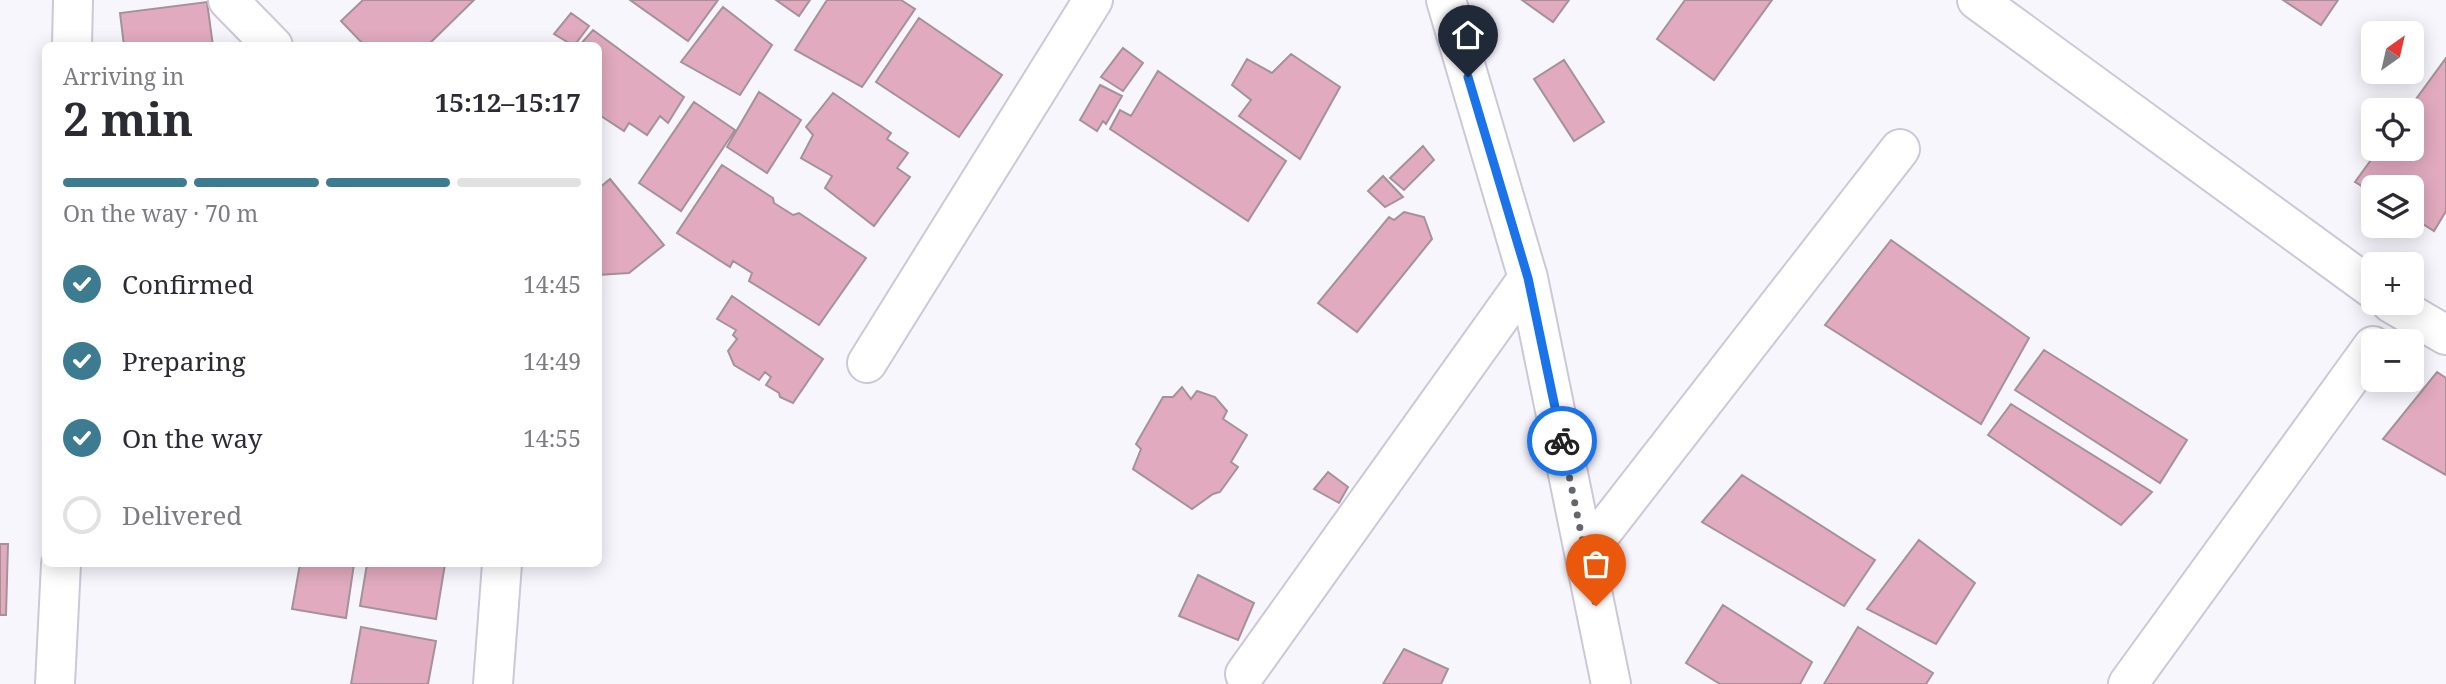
<!DOCTYPE html>
<meta charset="utf-8">
<style>
body{margin:0;font-family:"Noto Serif",serif;background:#f7f7f7;color:#2b2b33;height:100vh;display:flex;flex-direction:column;font-size:26px;white-space:nowrap}
*{box-sizing:border-box;margin:0}
p{font-size:23px;color:#7c7c81}
.icon{flex:none;width:38px;height:38px;fill:none;stroke:currentColor;stroke-width:2;stroke-linecap:round;stroke-linejoin:round}
.map{position:relative;flex:1;overflow:hidden}
.panel{position:absolute;left:42px;top:42px;width:560px;height:525px;display:flex;flex-direction:column;background:#fff;border-radius:10px;box-shadow:0 4px 18px #0003}
.panel>*{flex:none}
.needle{width:46px;rotate:34deg}
.fabs{position:absolute;left:2361px;top:21px;display:grid;gap:14px}
.fabs a{display:grid;place-items:center;width:63px;height:63px;border-radius:10px;background:#fff;box-shadow:0 4px 18px #0003;font-size:35px}
.pin{position:absolute;display:grid;place-items:center;width:60px;height:60px;color:#fff;margin:-72px -30px;border-radius:50% 50% 50% 0;rotate:-45deg;box-shadow:0 0 7px #0007}
.pin .icon{rotate:45deg}
.courier{position:absolute;display:grid;place-items:center;width:70px;height:70px;margin:-35px;border:5px solid #1a73e8;border-radius:50%;background:#fff;color:#222;box-shadow:0 2px 9px #0007}
.head em{font-style:normal;font-weight:700}
.head div{display:flex;flex-direction:column-reverse}
.head{display:flex;align-items:center;justify-content:space-between;height:119px;padding:0 21px}
h1{font-size:46px;font-weight:700;line-height:52px}
.bar{display:grid;grid-template-columns:repeat(4,1fr);gap:10px 7px;align-content:center;height:84px;padding:0 21px}
.bar i{height:9px;border-radius:5px;background:#e1e1e2}
.bar .on{background:#3d7b91}
.bar p{grid-column:span 4}
ol{padding:0 21px;list-style:none}
li{display:flex;align-items:center;gap:21px;height:77px}
li p{margin-inline-start:auto}
li .icon{padding:7px;border-radius:50%;background:#3d7b91;color:#fff;stroke-width:4}
li:last-child{color:#7c7c81}
li i{width:38px;height:38px;border:4px solid #e1e1e2;border-radius:50%}
.map>svg:first-child{display:block}
</style>
<div class="map">
<svg width="2446" height="684" viewBox="0 0 2446 684">
<rect width="100%" height="100%" fill="#f8f6fd"/>
<path fill="#e1aabe" stroke="#a49298" stroke-width="2" d="M363 0H474L427 46H365L341 21Z
M630 0H718L688 41Z
M776 0H810L799 16Z
M827 0H901L915 9 862 87 795 50Z
M1522 0H1569L1553 22Z
M1685 0H1772L1714 80 1657 39Z
M2283 0H2338L2321 25Z
M207 2 213 46H124L120 13Z
M723 7 772 45 740 95 681 62Z
M571 13 589 26 574 46 554 34Z
M919 18 1002 75 959 137 876 82Z
M593 30 684 97 668 123 660 116 647 135 629 123 624 131 598 114V46H579Z
M1123 48 1143 63 1123 91 1101 77Z
M1291 54 1340 87 1300 159 1239 116 1251 100 1232 85 1247 59 1272 73Z
M2446 58V211L2434 231 2412 217V187H2373V193L2355 182 2379 149H2412V110H2408Z
M1564 60 1604 122 1574 141 1534 79Z
M1158 71 1286 161 1248 221 1110 129 1120 110 1131 116Z
M1100 85 1122 96 1106 124 1103 121 1097 131 1080 120Z
M759 92 801 120 767 173 727 147Z
M833 93 891 133 887 139 908 153 897 168 910 177 874 226 825 188 832 176 801 158 813 135 806 127Z
M694 102 735 130 681 211 639 183Z
M1423 146 1434 160 1404 190 1390 178Z
M722 165 773 198 774 203 793 215 799 213 866 258 819 325 749 281 752 273 733 261 730 267 677 233Z
M1383 176 1403 197 1385 207 1368 191Z
M610 179 664 245 629 273 598 275V189Z
M1404 212 1424 217 1432 239 1357 332 1318 303 1389 217 1394 220Z
M1891 240 2029 338 1981 424 1825 325Z
M732 296 823 359 793 403 780 397 779 393 766 385 771 377 765 372 759 380 734 365 728 351 737 339 733 335 736 330 717 319Z
M2044 350 2187 440 2160 483 2015 390Z
M2437 372 2446 378V475L2383 439Z
M1182 387 1191 399 1197 391 1215 397 1227 411 1223 419 1247 435 1231 462 1238 467 1220 492 1213 494 1192 509 1133 469 1141 449 1136 444 1163 397H1173Z
M2011 404 2152 492 2121 525 1988 435Z
M1328 472 1348 487 1339 503 1314 489Z
M1742 475 1875 560 1844 606 1702 522Z
M1919 540 1975 583 1936 644 1867 609Z
M0 544H8L6 615H0Z
M300 564H354L346 618 292 609Z
M367 564H445L436 619 360 606Z
M1198 575 1254 603 1238 640 1179 616Z
M1723 605 1812 662 1800 684H1720L1686 663Z
M361 627 436 641 428 684H351Z
M1858 627 1933 673 1926 684H1824Z
M1404 649 1448 669 1441 684H1383Z"/>
<g fill="none" stroke-linecap="round" stroke-linejoin="round">
<defs>
<path id="minor" d="M228 0 273 46
M1446 0 1528 278 1611 684
M1977 0 2373 289
M72 46 73 0
M2391 303 2446 335
M867 363 1093 0
M1585 554 1900 149
M1245 674 1528 278
M55 684 61 564
M493 684 502 564
M2128 684 2373 346"/>
</defs>
<use href="#minor" stroke="#cdc7d8" stroke-width="42"/>
<use href="#minor" stroke="#fff" stroke-width="38"/>
</g>
<g fill="none" stroke-linecap="round" stroke-linejoin="round">
<path stroke="#67656b" stroke-width="7" stroke-dasharray="0 12.6" d="M1562 441 1596 606"/>
<path stroke="#1a73e8" stroke-width="9" d="M1468 77 1528 278 1562 441"/>
</g>
</svg>
<div class="fabs">
<a><svg class="needle" viewBox="-14 -14 28 28"><path d="M0-13l5 13h-10z" fill="#e53935"/><path d="M0 13l5-13h-10z" fill="#7c7c81"/></svg></a>
<a><svg class="icon" aria-label="locate" viewBox="0 0 24 24"><circle cx="12" cy="12" r="6"/><path d="M12 2v4M12 18v4M2 12h4M18 12h4"/></svg></a>
<a><svg class="icon" aria-label="layers" viewBox="0 0 24 24"><path d="M12 4l9 5-9 5-9-5zM3 14l9 5 9-5"/></svg></a>
<a>+</a>
<a>−</a>
</div>
<div class="pin" style="left:1596px;top:606px;background:#ea580c"><svg class="icon" aria-label="bag" viewBox="0 0 24 24"><path d="M5 8h14l-1 12H6zM9 8a3 3 0 0 1 6 0"/></svg></div>
<div class="pin" style="left:1468px;top:77px;background:#1f2937"><svg class="icon" aria-label="home" viewBox="0 0 24 24"><path d="M3 11l9-7 9 7M6 9v11h12V9"/></svg></div>
<div class="courier" style="left:1562px;top:441px"><svg class="icon" aria-label="bike" viewBox="0 0 24 24"><circle cx="6" cy="16" r="4"/><circle cx="18" cy="16" r="4"/><path d="M6 16l4-8h5l3 8M10 8l3 8H6M13 5h3"/></svg></div>
<section class="panel">
<div class="head"><div><h1>2 min</h1><p>Arriving in</p></div><em>15:12–15:17</em></div>
<div class="bar"><i class="on"></i><i class="on"></i><i class="on"></i><i></i><p>On the way · 70 m</p></div>
<ol>
<li><svg class="icon" aria-label="check" viewBox="0 0 24 24"><path d="M5 12l5 5 9-10"/></svg>Confirmed<p>14:45</p></li>
<li><svg class="icon" aria-label="check" viewBox="0 0 24 24"><path d="M5 12l5 5 9-10"/></svg>Preparing<p>14:49</p></li>
<li><svg class="icon" aria-label="check" viewBox="0 0 24 24"><path d="M5 12l5 5 9-10"/></svg>On the way<p>14:55</p></li>
<li><i></i>Delivered</li>
</ol>
</section>
</div>
